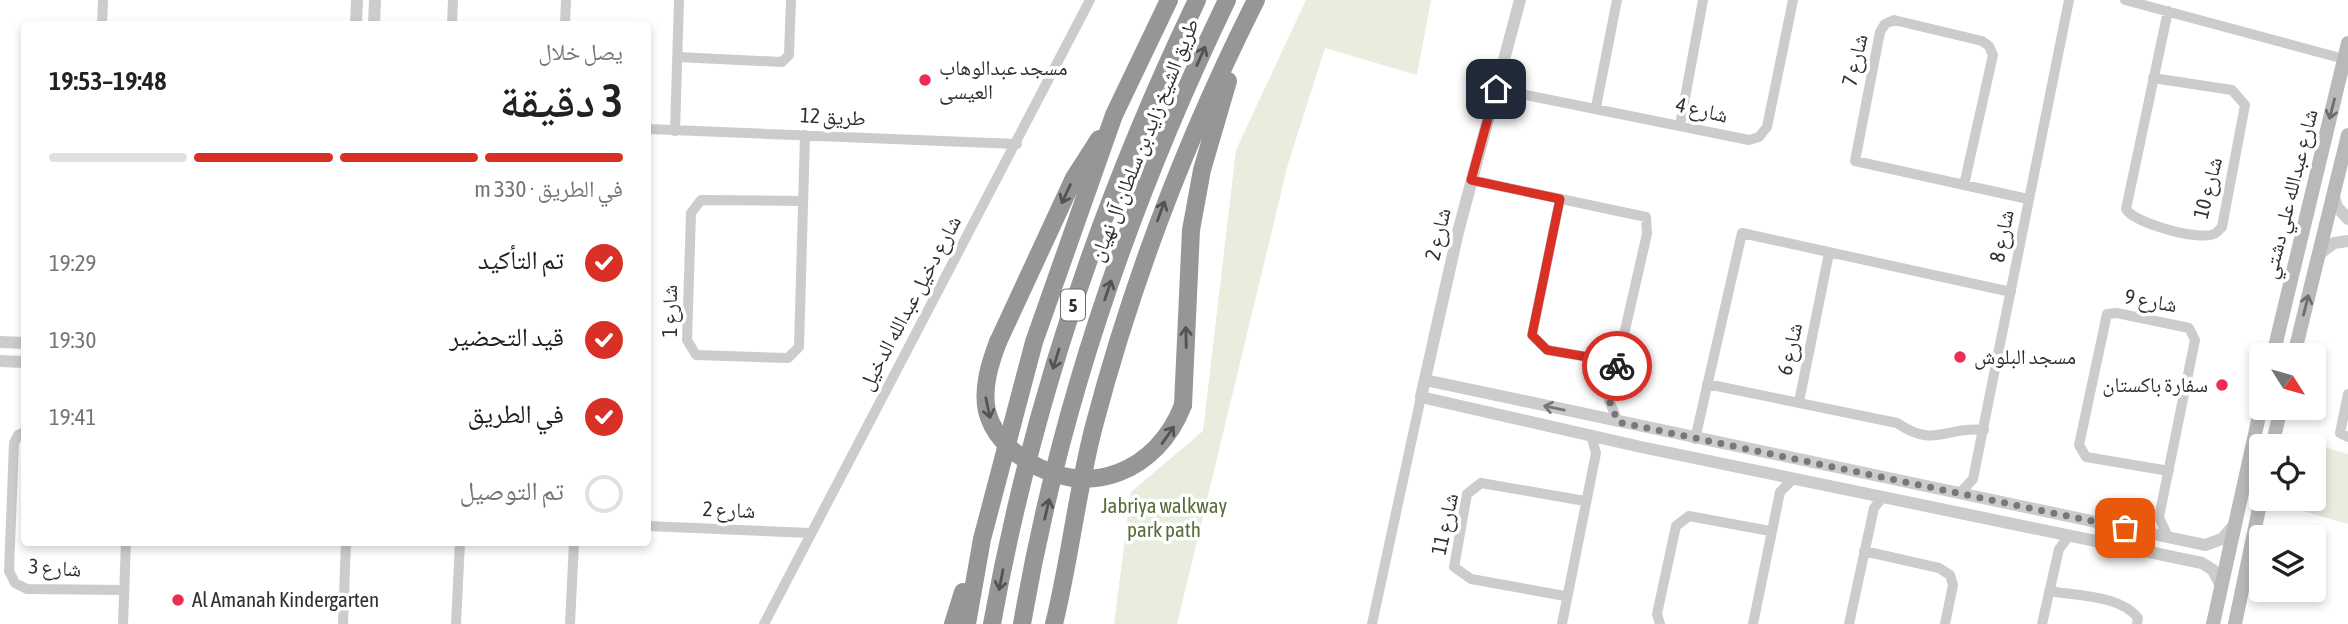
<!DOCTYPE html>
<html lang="ar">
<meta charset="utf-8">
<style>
body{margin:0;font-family:"Asap Condensed","Noto Naskh Arabic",sans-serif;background:#f6f6f6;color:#202124;direction:rtl;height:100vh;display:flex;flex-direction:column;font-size:26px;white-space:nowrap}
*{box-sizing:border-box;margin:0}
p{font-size:23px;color:#757577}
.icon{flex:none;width:38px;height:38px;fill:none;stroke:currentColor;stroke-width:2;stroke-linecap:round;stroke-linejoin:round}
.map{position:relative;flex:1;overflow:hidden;direction:ltr}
.panel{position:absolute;left:21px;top:21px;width:630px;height:525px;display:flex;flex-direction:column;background:#fff;border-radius:7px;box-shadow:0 4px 10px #0003;direction:rtl}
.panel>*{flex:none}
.needle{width:46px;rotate:127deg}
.buttons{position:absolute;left:2249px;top:343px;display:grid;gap:14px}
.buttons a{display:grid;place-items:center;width:77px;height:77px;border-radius:7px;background:#fff;box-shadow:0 4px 10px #0003;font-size:35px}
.pin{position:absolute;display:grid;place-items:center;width:60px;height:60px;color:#fff;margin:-30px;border-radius:14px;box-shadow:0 4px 10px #0006}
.courier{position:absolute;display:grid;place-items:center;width:70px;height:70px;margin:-35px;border:5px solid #d93025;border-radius:50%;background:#fff;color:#222;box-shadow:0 2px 9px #0007}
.overview em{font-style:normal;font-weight:600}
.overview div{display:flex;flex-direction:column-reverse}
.overview{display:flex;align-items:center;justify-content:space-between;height:119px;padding:0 28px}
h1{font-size:46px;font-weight:600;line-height:52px}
.bar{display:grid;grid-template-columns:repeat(4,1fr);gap:10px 7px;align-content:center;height:84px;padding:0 28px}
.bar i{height:9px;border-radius:5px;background:#e0e0e0}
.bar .active{background:#d93025}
.bar p{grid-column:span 4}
ol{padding:0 28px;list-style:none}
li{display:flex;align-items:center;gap:21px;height:77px}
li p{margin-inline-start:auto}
li .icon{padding:7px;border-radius:50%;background:#d93025;color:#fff;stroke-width:4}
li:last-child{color:#757577}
li i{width:38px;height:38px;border:4px solid #e0e0e0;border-radius:50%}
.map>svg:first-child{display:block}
</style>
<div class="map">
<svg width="2348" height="624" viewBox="0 0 2348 624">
<rect width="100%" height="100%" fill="#fff"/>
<path fill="#e8eddd" d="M1306 0H1431L1417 75 1325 48 1288 164 1177 624H1114L1131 492 1203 431 1236 150Z
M2297 439 2348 454V524L2278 504 2280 499H2314V446H2295Z"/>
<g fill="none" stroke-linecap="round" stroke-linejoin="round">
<path stroke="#ccc" stroke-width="10" d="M2125 0 2344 59
M102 24 103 0
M452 24 453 0
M565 24 566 0
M678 57 782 62 789 55 791 0
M2153 78 2232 90 2245 105 2222 227C2220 229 2216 234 2214 234 2198 241 2134 223 2126 209L2168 11
M1496 89 1749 140 1759 137 1767 127 1793 0
M1596 107 1617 0
M1680 125 1703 0
M648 129 1017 144
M675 131 679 0
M1471 180 1646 217 1647 234 1609 400 1618 422
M1964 185 1993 55 1989 46 1982 41 1894 20 1885 24 1880 32 1855 161 2028 199
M1560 199 1532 335 1547 350 1617 362
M803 201 701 200 691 213 687 340 696 355 788 358 799 347 805 135
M1707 384 1897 423C1935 449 1945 426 1984 430
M2348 394 2340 433 2348 437
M1799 402 1829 253
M24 432 18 435 14 443 9 571 15 583 27 589 124 590
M1695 439 1742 233 2011 292
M1959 494 1973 479 2069 0
M648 526 810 533
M2168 537 2159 517 2195 340 2189 328 2117 313 2107 314 2079 445 2086 457 2169 471
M1864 551 1939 568 1950 575 1953 585 1945 624
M2049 591C2077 596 2120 595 2138 618L2137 624
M1565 596 1471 579 1454 567 1467 494 1481 483 1585 501
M123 624 126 542
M343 624 346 542
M456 624 460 542
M570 624 574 542
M764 624 1090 0
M1372 624 1421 397
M1562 624 1596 453 1591 435
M1660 624 1657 614 1676 526 1689 516 1770 531
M1753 624 1780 492 1794 478
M1849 624 1874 508 1882 498
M2042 624 2059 549 2069 536"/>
<path stroke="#ccc" stroke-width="12" d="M1520 0 1458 232 1421 397 1641 447 2202 563 2213 570 2221 586
M356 24 357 0
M374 24 375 0
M2333 194 2337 207 2348 219
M2318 255 2334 243 2348 241
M0 342 24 343
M0 361 24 362
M1425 380 2205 545 2222 539 2235 524"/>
<path stroke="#b9b9b9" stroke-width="14" d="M2273 355 2348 43
M2294 355 2348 135
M2272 446 2281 408
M2213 624 2261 407
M2235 624 2261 499"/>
<path stroke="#969696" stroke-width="18" d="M998 342 1074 178 1099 139
M1183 405 1191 230 1202 170 1228 81
M953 624 963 592
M967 624 982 539 1034 342 1114 115 1169 0
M992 624C1031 407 1102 198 1197 0
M1022 624C1059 408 1132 197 1227 0
M1054 624C1070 559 1077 491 1094 426 1133 278 1187 137 1256 0"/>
<path stroke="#969696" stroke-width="18" d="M998 342C990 363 982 388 987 411 992 432 1008 449 1026 460 1088 501 1158 471 1183 405"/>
</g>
<defs><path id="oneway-shaft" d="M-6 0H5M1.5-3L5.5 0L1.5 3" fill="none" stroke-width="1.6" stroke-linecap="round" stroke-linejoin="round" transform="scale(1.75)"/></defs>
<g stroke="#535353">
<use href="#oneway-shaft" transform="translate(1201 56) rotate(-66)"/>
<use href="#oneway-shaft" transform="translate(1066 194) rotate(115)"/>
<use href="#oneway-shaft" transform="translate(1161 211) rotate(-70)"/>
<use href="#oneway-shaft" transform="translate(1108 290) rotate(-71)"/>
<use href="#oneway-shaft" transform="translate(1186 337) rotate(-91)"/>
<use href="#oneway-shaft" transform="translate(1056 359) rotate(107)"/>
<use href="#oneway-shaft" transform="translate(988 408) rotate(78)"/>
<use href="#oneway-shaft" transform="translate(1168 435) rotate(-55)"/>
<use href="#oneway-shaft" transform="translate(1047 509) rotate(-77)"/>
<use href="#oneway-shaft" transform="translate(1001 580) rotate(101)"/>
</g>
<g stroke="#6d6d6d">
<use href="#oneway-shaft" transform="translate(2332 109) rotate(104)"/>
<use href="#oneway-shaft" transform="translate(2306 305) rotate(-76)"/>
</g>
<use stroke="#767676" href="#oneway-shaft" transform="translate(1554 408) rotate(-168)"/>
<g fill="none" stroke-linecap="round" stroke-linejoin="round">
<path stroke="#787878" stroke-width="7" stroke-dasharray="0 12.6" d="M1617 366 1609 400 1618 422 2125 528"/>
<path stroke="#d93025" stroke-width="9" d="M1496 89 1471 180 1560 199 1532 335 1547 350 1617 362V366"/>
</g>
<g fill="#eb2d55" stroke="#fff" stroke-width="2.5">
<circle cx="925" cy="80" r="7"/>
<circle cx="1960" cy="357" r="7"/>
<circle cx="2222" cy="385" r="7"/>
<circle cx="178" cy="600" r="7"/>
</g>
<g text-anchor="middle" stroke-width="7" stroke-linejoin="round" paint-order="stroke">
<rect fill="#fff" stroke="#6d6d6d" stroke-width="2" x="1061" y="289.5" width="24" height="31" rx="5"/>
<g font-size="19" font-weight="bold" fill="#2f2f2f">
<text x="1073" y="312">5</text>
</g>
<g font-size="21" fill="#2f2f2f" stroke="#fff">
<text transform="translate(1855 60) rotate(-77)" y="7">شارع 7</text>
<text transform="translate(1702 110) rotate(13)" y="7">شارع 4</text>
<text transform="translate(833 117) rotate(3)" y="7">طريق 12</text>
<text transform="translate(1144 140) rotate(-68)" y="7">طريق الشيخ زايد بن سلطان آل نهيان</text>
<text transform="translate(2208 188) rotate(-76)" y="7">شارع 10</text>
<text transform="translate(2290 194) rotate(-76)" y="7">شارع عبدالله علي دشتي</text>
<text transform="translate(1438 234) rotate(-77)" y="7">شارع 2</text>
<text transform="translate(2002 236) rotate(-79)" y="7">شارع 8</text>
<text transform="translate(2151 301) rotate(10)" y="7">شارع 9</text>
<text transform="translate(910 303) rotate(-62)" y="7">شارع دخيل عبدالله الدخيل</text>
<text transform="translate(670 311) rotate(-90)" y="7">شارع 1</text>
<text transform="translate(1790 349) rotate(-78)" y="7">شارع 6</text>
<text transform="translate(729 510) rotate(2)" y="7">شارع 2</text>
<text transform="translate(1445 524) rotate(-78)" y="7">شارع 11</text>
<text transform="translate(55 568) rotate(4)" y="7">شارع 3</text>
</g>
<g font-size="21" fill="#2f2f2f" stroke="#fff" text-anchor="start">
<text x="939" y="75">مسجد عبدالوهاب<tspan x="939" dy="24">العيسى</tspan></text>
<text x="1974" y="364">مسجد البلوش</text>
<text x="2208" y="392" text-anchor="end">سفارة باكستان</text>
<text x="192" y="607">Al Amanah Kindergarten</text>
</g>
<g font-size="21" fill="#596d3b" stroke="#fff">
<text x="1164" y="513">Jabriya walkway<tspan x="1164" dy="24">park path</tspan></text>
</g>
</g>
</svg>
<div class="buttons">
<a><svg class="needle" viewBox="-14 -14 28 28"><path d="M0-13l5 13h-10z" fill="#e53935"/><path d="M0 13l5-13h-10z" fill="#757577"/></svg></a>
<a><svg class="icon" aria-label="locate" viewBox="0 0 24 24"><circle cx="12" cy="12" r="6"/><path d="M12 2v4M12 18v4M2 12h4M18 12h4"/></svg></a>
<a><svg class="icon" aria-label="layers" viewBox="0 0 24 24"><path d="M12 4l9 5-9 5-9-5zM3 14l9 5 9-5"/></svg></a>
</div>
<div class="pin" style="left:2125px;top:528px;background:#ea580c"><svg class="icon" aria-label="bag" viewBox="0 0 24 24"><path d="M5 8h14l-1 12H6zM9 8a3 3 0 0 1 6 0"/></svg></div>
<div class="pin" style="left:1496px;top:89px;background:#1f2937"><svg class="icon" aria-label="home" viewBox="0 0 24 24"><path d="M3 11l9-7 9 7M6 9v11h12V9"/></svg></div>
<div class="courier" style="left:1617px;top:366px"><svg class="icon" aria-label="bike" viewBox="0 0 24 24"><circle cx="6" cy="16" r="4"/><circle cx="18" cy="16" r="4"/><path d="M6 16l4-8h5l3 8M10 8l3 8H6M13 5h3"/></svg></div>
<section class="panel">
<div class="overview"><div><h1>3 دقيقة</h1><p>يصل خلال</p></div><em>19:48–19:53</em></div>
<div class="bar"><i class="active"></i><i class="active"></i><i class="active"></i><i></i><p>في الطريق · 330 m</p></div>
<ol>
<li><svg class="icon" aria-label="check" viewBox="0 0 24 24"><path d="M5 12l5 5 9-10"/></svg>تم التأكيد<p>19:29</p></li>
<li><svg class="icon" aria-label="check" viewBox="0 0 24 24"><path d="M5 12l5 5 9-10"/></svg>قيد التحضير<p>19:30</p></li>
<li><svg class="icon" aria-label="check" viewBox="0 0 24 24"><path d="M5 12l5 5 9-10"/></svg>في الطريق<p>19:41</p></li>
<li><i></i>تم التوصيل</li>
</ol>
</section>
</div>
